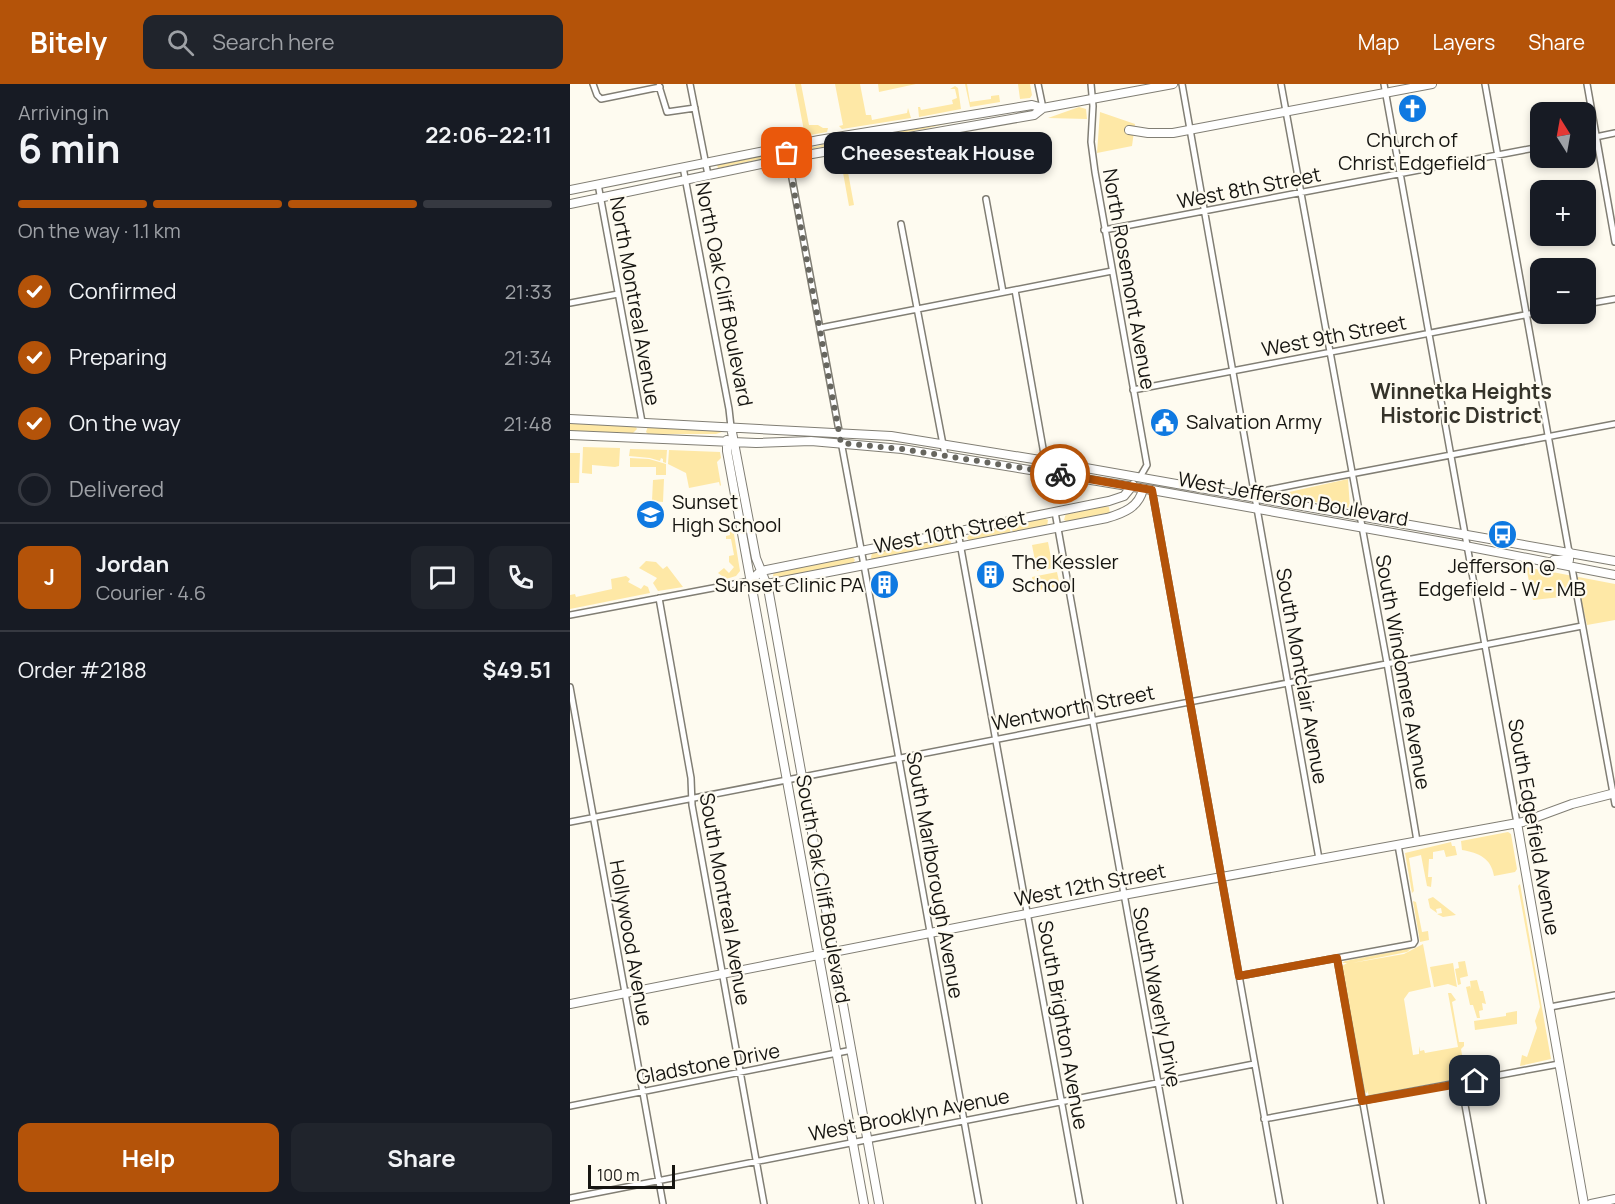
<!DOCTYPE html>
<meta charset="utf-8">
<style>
body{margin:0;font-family:Manrope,sans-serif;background:#20242c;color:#f1f3f6;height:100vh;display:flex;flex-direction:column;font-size:22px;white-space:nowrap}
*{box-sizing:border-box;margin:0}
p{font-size:20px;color:#9ea1a6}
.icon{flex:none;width:33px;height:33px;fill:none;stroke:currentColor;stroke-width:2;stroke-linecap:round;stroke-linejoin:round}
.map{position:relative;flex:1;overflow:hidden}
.sheet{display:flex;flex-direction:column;background:#171b24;width:570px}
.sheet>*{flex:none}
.needle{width:39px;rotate:349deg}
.controls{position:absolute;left:960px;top:18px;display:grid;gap:12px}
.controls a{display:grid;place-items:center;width:66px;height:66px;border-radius:12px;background:#171b24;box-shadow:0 3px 9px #0003;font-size:30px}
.scale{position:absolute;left:18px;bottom:15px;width:87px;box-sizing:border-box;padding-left:6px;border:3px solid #161511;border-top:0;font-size:16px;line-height:21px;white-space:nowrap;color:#161511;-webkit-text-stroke:4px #fefbf0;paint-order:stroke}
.pin{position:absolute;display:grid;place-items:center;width:51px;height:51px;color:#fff;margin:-26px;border-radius:12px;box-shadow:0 3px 9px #0006}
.courier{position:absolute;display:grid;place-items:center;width:60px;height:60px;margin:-30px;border:4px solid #b45309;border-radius:50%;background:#fff;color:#222;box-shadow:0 2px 8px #0007}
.bubble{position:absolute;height:42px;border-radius:12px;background:#171b24;box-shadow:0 3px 9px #0003;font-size:20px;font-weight:700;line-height:42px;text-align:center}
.overview em{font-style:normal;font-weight:700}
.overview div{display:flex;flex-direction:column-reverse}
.overview{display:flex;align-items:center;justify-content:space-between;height:102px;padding:0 18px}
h1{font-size:39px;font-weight:700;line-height:45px}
.bar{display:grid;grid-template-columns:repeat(4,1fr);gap:9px 6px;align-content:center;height:72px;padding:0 18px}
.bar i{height:8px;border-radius:4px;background:#363941}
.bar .current{background:#b45309}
.bar p{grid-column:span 4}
.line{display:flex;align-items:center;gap:15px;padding:0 18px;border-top:2px solid #363941}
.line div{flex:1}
.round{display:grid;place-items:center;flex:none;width:63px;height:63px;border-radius:12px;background:#20242c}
ol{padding:0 18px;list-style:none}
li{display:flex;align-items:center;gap:18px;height:66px}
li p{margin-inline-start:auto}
li .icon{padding:6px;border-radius:50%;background:#b45309;color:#fff;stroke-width:4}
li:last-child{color:#9ea1a6}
li i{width:33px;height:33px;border:3px solid #363941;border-radius:50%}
.button{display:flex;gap:12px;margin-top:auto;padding:12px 18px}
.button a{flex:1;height:69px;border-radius:12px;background:#b45309;color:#fff;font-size:24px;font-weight:700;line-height:69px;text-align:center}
.button a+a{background:#20242c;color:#f1f3f6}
header{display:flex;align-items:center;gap:36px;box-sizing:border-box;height:84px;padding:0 30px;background:#b45309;color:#fff}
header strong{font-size:28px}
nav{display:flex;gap:33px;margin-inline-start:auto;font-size:21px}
.search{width:420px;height:54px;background:#20242c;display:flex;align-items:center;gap:15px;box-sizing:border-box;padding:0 21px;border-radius:12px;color:#9ea1a6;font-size:22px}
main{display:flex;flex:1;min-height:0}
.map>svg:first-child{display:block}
</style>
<header>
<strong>Bitely</strong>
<div class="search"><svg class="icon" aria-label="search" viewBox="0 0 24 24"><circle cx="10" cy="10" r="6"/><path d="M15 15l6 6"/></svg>Search here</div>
<nav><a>Map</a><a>Layers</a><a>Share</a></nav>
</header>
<main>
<section class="sheet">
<div class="overview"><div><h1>6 min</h1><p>Arriving in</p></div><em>22:06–22:11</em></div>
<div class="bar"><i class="current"></i><i class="current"></i><i class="current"></i><i></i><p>On the way · 1.1 km</p></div>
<ol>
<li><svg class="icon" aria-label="check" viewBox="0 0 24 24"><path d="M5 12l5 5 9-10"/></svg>Confirmed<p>21:33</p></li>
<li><svg class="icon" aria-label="check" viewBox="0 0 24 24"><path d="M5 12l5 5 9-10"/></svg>Preparing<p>21:34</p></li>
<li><svg class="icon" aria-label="check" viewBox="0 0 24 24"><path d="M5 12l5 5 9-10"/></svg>On the way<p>21:48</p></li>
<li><i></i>Delivered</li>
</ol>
<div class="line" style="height:108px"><b class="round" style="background:#b45309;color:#fff">J</b><div><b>Jordan</b><p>Courier · 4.6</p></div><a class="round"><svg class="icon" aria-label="chat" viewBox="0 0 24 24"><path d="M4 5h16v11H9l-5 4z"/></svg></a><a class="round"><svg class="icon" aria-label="phone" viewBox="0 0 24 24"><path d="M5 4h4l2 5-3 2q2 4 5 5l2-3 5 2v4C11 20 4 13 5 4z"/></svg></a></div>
<div class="line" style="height:78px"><div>Order #2188</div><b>$49.51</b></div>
<div class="button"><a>Help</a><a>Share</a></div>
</section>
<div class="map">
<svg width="1045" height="1120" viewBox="0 0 1045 1120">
<rect width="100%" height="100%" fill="#fefbf0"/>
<path fill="#fee8a6" d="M225 0H231L239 41H248L253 44H258L257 48 235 52Z
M265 0H290L296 31H301L302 36 337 29 338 24 341 34 272 45 269 42 273 41Z
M308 0H346L309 8Z
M395 0H397L400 18 421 15V12L429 11 430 18 400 23Z
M448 0H460L462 11 460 14 450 15Z
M385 2 388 4 391 25 349 33 348 23H350L351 26 383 20 382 16 387 14 385 5H380Z
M509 23 516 25 517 35 478 34Z
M530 28 565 40 562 62 527 69Z
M388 37 354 45 229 67 270 56Z
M205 69V72L148 84 147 81Z
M275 72 284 121 279 122 270 72Z
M0 339 65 341 67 345 63 349 0 347Z
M78 342 148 345 152 348 146 350H78L76 348Z
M13 363 50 364 49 382 45 383 22 381V390L12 389Z
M60 365 97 366 96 379 93 378V375L91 374 90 377 80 374 59 372Z
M99 366 150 368 151 374 147 378 151 401 150 402 149 398 119 404 116 389 98 380Z
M0 369H10L9 399H0Z
M60 374 79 375 96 380V391H86V383H60Z
M94 395 93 418 82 417 83 396Z
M778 395 780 424 709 412 710 410Z
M534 422 539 423 540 430 498 438 494 436 496 429Z
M158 434H160L162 438 170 487 166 492 156 495 148 489 154 484 159 489 164 483 159 478V472L164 471 161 455H156V452L160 451Z
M473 434 478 436 477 442 443 449 441 441Z
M439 441 441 450 400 457 397 454 401 448Z
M377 453 382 455 380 462 303 476 301 474 302 468Z
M478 458 483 484 467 487 462 461Z
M282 472 285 476 282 481 207 495 203 492 204 487Z
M76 477 86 478 93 485 97 482 113 503 88 507 83 499 87 494 69 484Z
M956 483 1045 500V536L1017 541 1010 511 963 516Z
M487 488 490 502 465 507 462 493Z
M56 492 60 495 58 498 71 505 74 501 78 503 80 509 0 525V511L5 510 6 513 42 505 41 495Z
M938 748 941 750 947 785 945 788 924 792C921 774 909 769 892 766L891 757Z
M881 758 882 762H885L887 771 876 773 874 766 863 768V775H859L858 793H862L861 803 857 802 851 771 839 774 844 807 842 809 835 769Z
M950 800 981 975 950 982 952 971 957 973 967 944 965 937 970 923 948 802Z
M863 813 886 831 873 833 867 830 872 829 871 824 866 825 867 829 860 824 858 815Z
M843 817 846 818 852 848 858 847 859 856 850 858Z
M853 860 861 903 839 908 834 915 843 971 849 970V962L850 967 854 966 855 969 888 963 878 909H881L886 916 882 918 889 958H894V962L891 965 892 971 894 972 893 975 896 985 899 983 900 990 896 991V993L799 1012 797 1006V1009L794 1008 772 882 777 879H772L775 877 842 864 837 868 782 879 834 870Z
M895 877 898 892 890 894 891 900 888 901 885 885 889 884 888 878Z
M883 879 887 903 878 900 864 903 860 883Z
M907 896 910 907H913L916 920 912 919 913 926 909 927 910 934H907L903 921H900L896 903 900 902 901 905 900 897Z
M947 927V940L905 946 904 937 936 932V929Z
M927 977 929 985 906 990 905 982Z"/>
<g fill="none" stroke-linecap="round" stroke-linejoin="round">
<defs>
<path id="street" d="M23 0 27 11 31 15 90 3
M120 0 138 91
M468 0 473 24
M521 0 523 22 521 58 525 88 577 381 570 393
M612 0 749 775
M711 0 817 579 847 757
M814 0 947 739
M915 0 999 468
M1017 0 1045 158
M89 2 97 28 125 24
M1016 55 1045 49
M216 62 294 481 409 1120
M113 83 159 325 161 343
M28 100 72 338
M416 115 433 208
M331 140 375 371
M534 146 970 63
M445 206 477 387
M0 219 48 210
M1016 220 1045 215
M250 244 542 187
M563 306 970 228
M582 406 710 1120
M685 414 698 406 733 399 1045 340
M485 428 610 1120
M388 448 510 1120
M1002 484 1045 720
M89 514 121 694 122 721 194 1120
M0 531 180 497
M0 603 93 1120
M0 738 1012 542
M767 874 811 1120
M669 892 843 860 845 857 844 851 828 761
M980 923 1045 911
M891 999 913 1120
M0 1022 282 966
M694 1035 989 980
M0 1114 684 980"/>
<path id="secondary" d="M559 46 578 49H603L862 0
M0 106 249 56 462 21 473 24
M0 120 225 73 464 31 473 24 603 0
M0 335 321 352 476 377 1045 477
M161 343 186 474 198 504 309 1120
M0 351 186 359 241 357 332 365 582 406 890 461 1045 491
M157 356V367L294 1120
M984 476H999V468
M180 497 197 500 537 434C554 429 569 423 573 405
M180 497 191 487 539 417 554 412 563 401
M947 739 1014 1120
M0 920 553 811 953 738 1002 720 1045 709
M1021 1120 1045 1115"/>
</defs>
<use href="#street" stroke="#817e74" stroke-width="8"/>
<use href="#secondary" stroke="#817e74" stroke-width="10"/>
<use href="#street" stroke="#fff" stroke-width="5"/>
<use href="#secondary" stroke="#fff" stroke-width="8"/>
</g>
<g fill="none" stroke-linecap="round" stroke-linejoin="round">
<path stroke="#67665f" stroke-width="6" stroke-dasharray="0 10.8" d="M217 69 271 359 332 365 490 390"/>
<path stroke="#b45309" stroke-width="8" d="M490 390 582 406 669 892 767 874 792 1017 905 997"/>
</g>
<defs>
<symbol id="church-disc" viewBox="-11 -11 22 22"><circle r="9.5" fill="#0f79e1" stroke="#fefbf0"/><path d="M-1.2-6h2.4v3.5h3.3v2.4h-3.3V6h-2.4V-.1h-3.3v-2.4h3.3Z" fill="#fff"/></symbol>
<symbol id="civic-disc" viewBox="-11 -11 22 22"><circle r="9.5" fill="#0f79e1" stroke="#fefbf0"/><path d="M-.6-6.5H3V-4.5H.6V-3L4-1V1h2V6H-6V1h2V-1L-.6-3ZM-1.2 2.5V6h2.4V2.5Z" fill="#fff"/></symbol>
<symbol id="school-disc" viewBox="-11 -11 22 22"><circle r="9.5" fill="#0f79e1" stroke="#fefbf0"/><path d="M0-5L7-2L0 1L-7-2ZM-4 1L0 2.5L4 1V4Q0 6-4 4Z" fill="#fff"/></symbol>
<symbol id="bus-disc" viewBox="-11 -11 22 22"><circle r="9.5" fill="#0f79e1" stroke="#fefbf0"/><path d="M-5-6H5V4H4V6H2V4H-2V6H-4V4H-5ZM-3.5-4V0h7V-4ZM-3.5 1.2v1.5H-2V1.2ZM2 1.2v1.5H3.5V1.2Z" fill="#fff"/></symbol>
<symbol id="building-disc" viewBox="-11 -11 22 22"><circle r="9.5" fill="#0f79e1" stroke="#fefbf0"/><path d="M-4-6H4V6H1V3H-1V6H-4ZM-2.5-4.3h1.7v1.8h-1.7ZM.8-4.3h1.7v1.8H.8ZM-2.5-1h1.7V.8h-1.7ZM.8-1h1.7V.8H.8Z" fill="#fff"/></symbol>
</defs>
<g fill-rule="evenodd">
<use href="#church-disc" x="826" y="8" width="33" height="33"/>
<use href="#civic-disc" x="578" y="322" width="33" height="33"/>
<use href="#school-disc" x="64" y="414" width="33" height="33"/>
<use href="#bus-disc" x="916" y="434" width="33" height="33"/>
<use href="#building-disc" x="404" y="474" width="33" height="33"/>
<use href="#building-disc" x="298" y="484" width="33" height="33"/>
</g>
<g text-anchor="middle" stroke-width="4.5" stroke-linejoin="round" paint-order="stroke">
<g font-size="20" fill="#161511" stroke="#fefbf0" text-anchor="start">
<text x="842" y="63" text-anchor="middle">Church of<tspan x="842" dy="23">Christ Edgefield</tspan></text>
<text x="616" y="345">Salvation Army</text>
<text x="102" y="425">Sunset<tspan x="102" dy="23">High School</tspan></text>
<text x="442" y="485">The Kessler<tspan x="442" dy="23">School</tspan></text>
<text x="932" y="489" text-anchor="middle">Jefferson @<tspan x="932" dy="23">Edgefield - W - MB</tspan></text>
<text x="294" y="508" text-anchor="end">Sunset Clinic PA</text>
</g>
<g font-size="20" fill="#161511" stroke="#fefbf0">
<text transform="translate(679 104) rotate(-11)" y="7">West 8th Street</text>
<text transform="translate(559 195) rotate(80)" y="7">North Rosemont Avenue</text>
<text transform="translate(154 210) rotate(79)" y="7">North Oak Cliff Boulevard</text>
<text transform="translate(65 217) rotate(80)" y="7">North Montreal Avenue</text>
<text transform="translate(764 252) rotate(-11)" y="7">West 9th Street</text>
<text transform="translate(723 415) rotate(10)" y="7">West Jefferson Boulevard</text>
<text transform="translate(380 448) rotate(-11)" y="7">West 10th Street</text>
<text transform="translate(833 588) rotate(80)" y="7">South Windomere Avenue</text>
<text transform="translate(732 592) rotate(80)" y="7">South Montclair Avenue</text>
<text transform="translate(503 624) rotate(-11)" y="7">Wentworth Street</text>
<text transform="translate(964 743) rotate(80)" y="7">South Edgefield Avenue</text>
<text transform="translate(365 791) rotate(80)" y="7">South Marlborough Avenue</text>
<text transform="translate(520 801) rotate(-11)" y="7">West 12th Street</text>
<text transform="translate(253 805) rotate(80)" y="7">South Oak Cliff Boulevard</text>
<text transform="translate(155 815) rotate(80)" y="7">South Montreal Avenue</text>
<text transform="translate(61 859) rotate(80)" y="7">Hollywood Avenue</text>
<text transform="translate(587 913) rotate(79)" y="7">South Waverly Drive</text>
<text transform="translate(493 941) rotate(80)" y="7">South Brighton Avenue</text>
<text transform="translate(138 980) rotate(-11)" y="7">Gladstone Drive</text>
<text transform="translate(339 1031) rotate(-11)" y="7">West Brooklyn Avenue</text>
</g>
<g font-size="21" font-weight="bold" fill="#35332a" stroke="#fefbf0">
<text x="891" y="315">Winnetka Heights<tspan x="891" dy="24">Historic District</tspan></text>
</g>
</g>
</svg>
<div class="controls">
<a><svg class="needle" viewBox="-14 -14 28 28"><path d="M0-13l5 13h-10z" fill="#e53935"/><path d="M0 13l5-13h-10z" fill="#9ea1a6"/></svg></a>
<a>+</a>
<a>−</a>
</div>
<div class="scale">100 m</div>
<div class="pin" style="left:217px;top:69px;background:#ea580c"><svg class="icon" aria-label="bag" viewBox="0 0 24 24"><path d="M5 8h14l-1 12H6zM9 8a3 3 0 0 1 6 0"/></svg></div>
<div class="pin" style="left:905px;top:997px;background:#1f2937"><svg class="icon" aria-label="home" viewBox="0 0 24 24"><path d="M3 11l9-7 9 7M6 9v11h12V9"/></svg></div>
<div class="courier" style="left:490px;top:390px"><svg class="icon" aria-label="bike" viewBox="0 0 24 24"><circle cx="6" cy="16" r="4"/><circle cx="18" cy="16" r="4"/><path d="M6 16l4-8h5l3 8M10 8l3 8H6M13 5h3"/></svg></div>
<div class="bubble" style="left:254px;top:48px;width:228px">Cheesesteak House</div>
</div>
</main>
